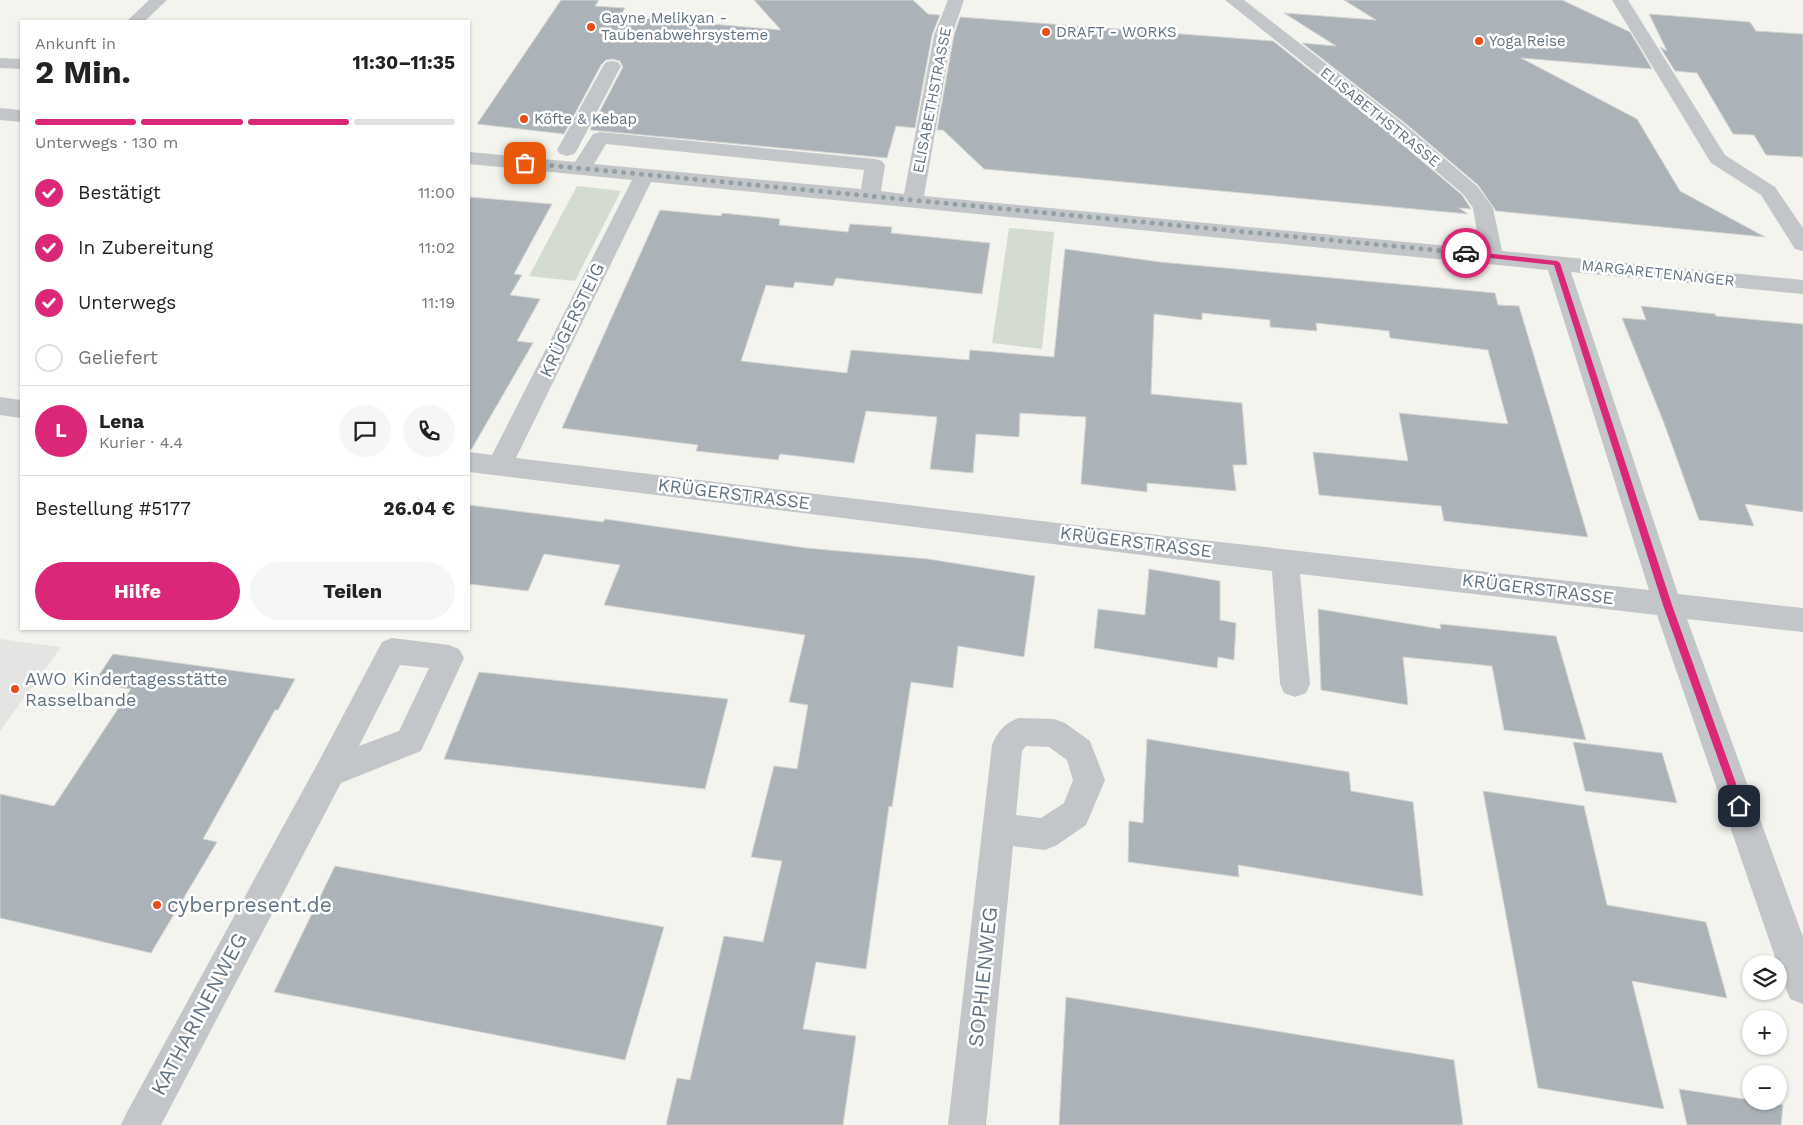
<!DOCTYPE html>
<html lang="de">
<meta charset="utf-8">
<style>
body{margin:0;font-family:"Work Sans",sans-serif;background:#f6f6f6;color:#222;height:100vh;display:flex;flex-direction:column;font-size:19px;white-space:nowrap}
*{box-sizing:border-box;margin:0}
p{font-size:16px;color:#767676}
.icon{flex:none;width:28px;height:28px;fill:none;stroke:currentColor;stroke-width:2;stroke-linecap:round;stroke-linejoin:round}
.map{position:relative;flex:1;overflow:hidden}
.panel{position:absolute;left:20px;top:20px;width:450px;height:610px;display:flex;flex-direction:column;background:#fff;border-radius:0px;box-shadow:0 1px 4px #0004}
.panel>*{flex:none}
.tools{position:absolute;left:1742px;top:955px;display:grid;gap:10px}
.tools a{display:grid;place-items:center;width:45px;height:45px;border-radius:50%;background:#fff;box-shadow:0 1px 4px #0004;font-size:25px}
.pin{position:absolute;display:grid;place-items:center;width:42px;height:42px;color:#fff;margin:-21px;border-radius:10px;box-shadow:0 2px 8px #0006}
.courier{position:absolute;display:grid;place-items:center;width:50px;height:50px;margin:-25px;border:4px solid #db2777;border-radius:50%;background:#fff;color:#222;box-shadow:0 1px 6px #0007}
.headline em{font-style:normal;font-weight:700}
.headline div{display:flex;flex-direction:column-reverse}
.headline{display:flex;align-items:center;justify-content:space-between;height:85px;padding:0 15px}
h1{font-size:32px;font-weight:700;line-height:38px}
.bar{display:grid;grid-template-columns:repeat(4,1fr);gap:8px 5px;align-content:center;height:60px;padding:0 15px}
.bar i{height:6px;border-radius:4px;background:#e0e0e0}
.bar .selected{background:#db2777}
.bar p{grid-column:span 4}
.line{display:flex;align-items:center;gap:12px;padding:0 15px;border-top:1px solid #e0e0e0}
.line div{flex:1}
.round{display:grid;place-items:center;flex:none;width:52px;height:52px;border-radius:26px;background:#f6f6f6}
ol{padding:0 15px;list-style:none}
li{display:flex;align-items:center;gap:15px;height:55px}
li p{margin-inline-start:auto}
li .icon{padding:5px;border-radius:50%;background:#db2777;color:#fff;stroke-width:4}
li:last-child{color:#767676}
li i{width:28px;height:28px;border:2px solid #e0e0e0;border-radius:50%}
.cta{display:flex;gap:10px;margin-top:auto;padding:10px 15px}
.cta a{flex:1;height:58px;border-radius:30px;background:#db2777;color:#fff;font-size:20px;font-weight:700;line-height:58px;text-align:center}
.cta a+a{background:#f6f6f6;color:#222}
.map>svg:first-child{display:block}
</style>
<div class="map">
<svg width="1803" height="1125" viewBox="0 0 1803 1125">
<rect width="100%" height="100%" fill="#f4f4ef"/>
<path fill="#e4e5e3" d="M0 639 61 647 0 731Z"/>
<path fill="#d4dbd0" d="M577 186 621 191 575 281 529 276Z
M1009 228 1054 232 1042 349 992 343Z"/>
<path fill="#abb3b8" stroke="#d5d5d2" d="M561 0H599L595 6 625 8 620 16 781 30 754 0H913L928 14 940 15 932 35 915 128 896 126 887 158 590 130 623 67 620 61 612 59 606 60 601 65 564 134 477 124Z
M1344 0H1562L1630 32 1652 69 1521 58 1637 119 1680 191 1765 237 1496 211 1478 185 1405 123 1302 43 1336 46 1284 13 1376 20Z
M1649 14 1750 22 1756 31 1803 34V157L1766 155 1754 135 1733 134 1697 73 1675 71 1660 47 1667 51Z
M960 17 1273 41 1389 133 1462 195 1471 209 1459 208 1468 214 984 169 943 130H937L954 35Z
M469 197 552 204 514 274 522 275 510 295 540 299 517 341 533 343 471 450H469Z
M660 210 721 216 722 213 780 219 779 225 848 232 850 224 892 227 891 233 990 243 982 294 836 278 833 286 795 282 793 288 766 285 741 361 847 373 851 350 969 360 970 350 1054 357 1065 249 1160 262 1495 293 1498 305 1519 306 1588 537 1444 521 1441 506 1319 495 1313 452 1408 461 1399 413 1508 424 1488 350 1390 338 1389 331 1316 323 1317 331 1270 327V320L1202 313V320L1154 314 1151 394 1242 403 1247 465H1233L1236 491 1147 483V492L1081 484 1086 417 1020 413 1019 437 976 434 973 473 930 469 937 417 866 411 854 463 780 454 778 460 696 451 698 445 562 428Z
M1641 306 1715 314 1716 316 1803 324V512L1745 504 1754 526 1699 520 1664 423 1622 318 1646 320Z
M469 505 603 522 605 519 806 548 928 559 1035 576 1024 657 958 646 953 688 911 682 892 807 889 806 866 969 816 962 803 1029 856 1036 843 1125H666L677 1078 690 1080 724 936 763 942 782 861 751 857 774 766 797 769 808 705 789 702 805 635 604 605 620 565 544 554 528 591 469 584Z
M1149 569 1220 581V620L1236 623 1234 660 1218 657 1217 668 1094 648 1098 609 1145 615Z
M1318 609 1441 629 1440 624 1556 636 1586 740 1504 730 1492 666 1403 657 1408 705 1321 690Z
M113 654 295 679 278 710H275L203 839 217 842 151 953 0 918V794L54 806 131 689 93 684Z
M479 672 728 699 705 789 444 759Z
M1147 739 1349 772 1351 791 1413 802 1423 896 1238 865 1239 877 1128 862 1129 821 1143 823Z
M1573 742 1662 753 1677 803 1585 791Z
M1483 791 1584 806 1607 905 1706 922 1727 998 1632 981 1664 1109 1538 1088Z
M335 866 664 927 625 1060 274 992Z
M1066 997 1454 1060 1463 1125H1059Z
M1679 1089 1783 1105 1781 1125H1687Z"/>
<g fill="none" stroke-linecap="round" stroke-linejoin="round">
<path fill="#c3c6c9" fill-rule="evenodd" d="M149 0H167L145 21H127Z
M948 0H964L952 35 924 196 1480 249 1473 208 1463 194 1390 132 1225 0H1244L1404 124 1477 186 1493 208 1502 251 1803 280V294L1571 272 1678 594 1803 608V632L1687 619 1803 937V1004L1790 999 1785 986 1657 615 1300 574 1310 684 1306 693 1295 697 1284 693 1280 684 1272 571 469 472V452L492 455 632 180 469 164V152L575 162 593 134 600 132 875 159 882 161 885 165 881 191 904 194 934 35ZM606 144 864 170 861 189 594 164ZM651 182 1548 270 1649 590 1166 536 516 458Z
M1612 0H1628L1725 155 1775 187 1803 228V251L1795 249 1761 195 1711 163Z
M0 58 21 59V69L0 68Z
M612 61 618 62 621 66 577 150 574 154 567 156 560 154 557 150 603 66 606 62Z
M0 108 21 110V122L0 120Z
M0 397 21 400V418L0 415Z
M392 638 449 645 459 649 464 658 421 751 341 783 161 1125H121L127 1112 319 761 382 642ZM400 665 429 668 399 731 359 746Z
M1019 718 1054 719 1065 723 1090 741 1105 780 1086 825 1057 845 1045 850 1013 846 986 1125H948L992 745C998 731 1005 723 1019 718ZM1026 746 1049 747 1067 760 1073 780 1064 803 1041 818 1016 815 1022 751Z"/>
</g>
<path fill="#db2777" d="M1466 251 1557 261 1560 263 1672 605 1744 806 1743 809H1736L1735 806 1663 605 1554 265 1463 255V252Z"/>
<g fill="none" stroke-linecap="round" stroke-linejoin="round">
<path stroke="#94a0a8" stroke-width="5" stroke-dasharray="0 9" d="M525 163 1466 253"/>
</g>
<g fill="#eb4c18" stroke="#fff" stroke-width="2">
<circle cx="591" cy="27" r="5"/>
<circle cx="1046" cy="32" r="5"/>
<circle cx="1479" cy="41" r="5"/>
<circle cx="524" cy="119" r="5"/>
<circle cx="15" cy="689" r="5"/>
<circle cx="157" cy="905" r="5"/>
</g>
<g text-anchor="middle" stroke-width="5" stroke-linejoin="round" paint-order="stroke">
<g font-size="15" fill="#617382" stroke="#fff" text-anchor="start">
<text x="601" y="23">Gayne Melikyan -<tspan x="601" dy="17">Taubenabwehrsysteme</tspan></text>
<text x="1056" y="37">DRAFT - WORKS</text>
<text x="1489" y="46">Yoga Reise</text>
<text x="534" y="124">Köfte &amp; Kebap</text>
</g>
<g font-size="15" fill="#617382" stroke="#fff">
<text transform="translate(932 100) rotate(-79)" y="5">ELISABETHSTRASSE</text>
<text transform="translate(1380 117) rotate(39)" y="5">ELISABETHSTRASSE</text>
<text transform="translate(1658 273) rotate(6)" y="5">MARGARETENANGER</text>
</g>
<g font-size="18" fill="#617382" stroke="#fff">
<text transform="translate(572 320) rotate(-64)" y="6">KRÜGERSTEIG</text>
<text transform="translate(734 494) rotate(7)" y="6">KRÜGERSTRASSE</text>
<text transform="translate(1136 542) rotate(7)" y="6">KRÜGERSTRASSE</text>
<text transform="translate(1538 589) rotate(7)" y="6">KRÜGERSTRASSE</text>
</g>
<g font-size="18" fill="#617382" stroke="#fff" text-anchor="start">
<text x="25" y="685">AWO Kindertagesstätte<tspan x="25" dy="21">Rasselbande</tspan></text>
</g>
<g font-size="21" fill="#617382" stroke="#fff" text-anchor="start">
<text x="167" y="912">cyberpresent.de</text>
</g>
<g font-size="21" fill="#617382" stroke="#fff">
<text transform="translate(983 977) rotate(-84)" y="7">SOPHIENWEG</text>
<text transform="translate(199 1014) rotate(-62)" y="7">KATHARINENWEG</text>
</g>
</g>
</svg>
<div class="tools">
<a><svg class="icon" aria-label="layers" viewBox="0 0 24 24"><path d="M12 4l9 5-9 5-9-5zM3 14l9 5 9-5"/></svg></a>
<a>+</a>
<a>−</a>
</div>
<div class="pin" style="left:525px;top:163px;background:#ea580c"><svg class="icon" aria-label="bag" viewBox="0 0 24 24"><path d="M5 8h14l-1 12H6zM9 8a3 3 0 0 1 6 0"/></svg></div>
<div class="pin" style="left:1739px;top:806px;background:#1f2937"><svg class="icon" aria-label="home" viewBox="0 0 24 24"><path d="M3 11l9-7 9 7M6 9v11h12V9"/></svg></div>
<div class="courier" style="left:1466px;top:253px"><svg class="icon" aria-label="car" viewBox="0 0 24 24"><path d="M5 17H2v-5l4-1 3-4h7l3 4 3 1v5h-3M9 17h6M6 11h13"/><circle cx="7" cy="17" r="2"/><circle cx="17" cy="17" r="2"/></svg></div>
<section class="panel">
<div class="headline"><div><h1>2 Min.</h1><p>Ankunft in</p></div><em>11:30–11:35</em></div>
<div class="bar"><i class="selected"></i><i class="selected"></i><i class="selected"></i><i></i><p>Unterwegs · 130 m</p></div>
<ol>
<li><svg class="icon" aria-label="check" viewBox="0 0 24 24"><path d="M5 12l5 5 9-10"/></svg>Bestätigt<p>11:00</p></li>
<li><svg class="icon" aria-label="check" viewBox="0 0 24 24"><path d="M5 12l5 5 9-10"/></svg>In Zubereitung<p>11:02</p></li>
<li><svg class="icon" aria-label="check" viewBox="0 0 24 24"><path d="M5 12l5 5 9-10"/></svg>Unterwegs<p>11:19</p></li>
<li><i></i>Geliefert</li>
</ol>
<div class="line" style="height:90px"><b class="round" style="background:#db2777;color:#fff">L</b><div><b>Lena</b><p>Kurier · 4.4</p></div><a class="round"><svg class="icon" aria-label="chat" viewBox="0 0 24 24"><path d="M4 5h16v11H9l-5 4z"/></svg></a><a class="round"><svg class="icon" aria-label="phone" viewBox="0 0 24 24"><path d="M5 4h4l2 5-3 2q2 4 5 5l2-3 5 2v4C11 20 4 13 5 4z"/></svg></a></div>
<div class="line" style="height:65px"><div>Bestellung #5177</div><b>26.04 €</b></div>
<div class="cta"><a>Hilfe</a><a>Teilen</a></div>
</section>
</div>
